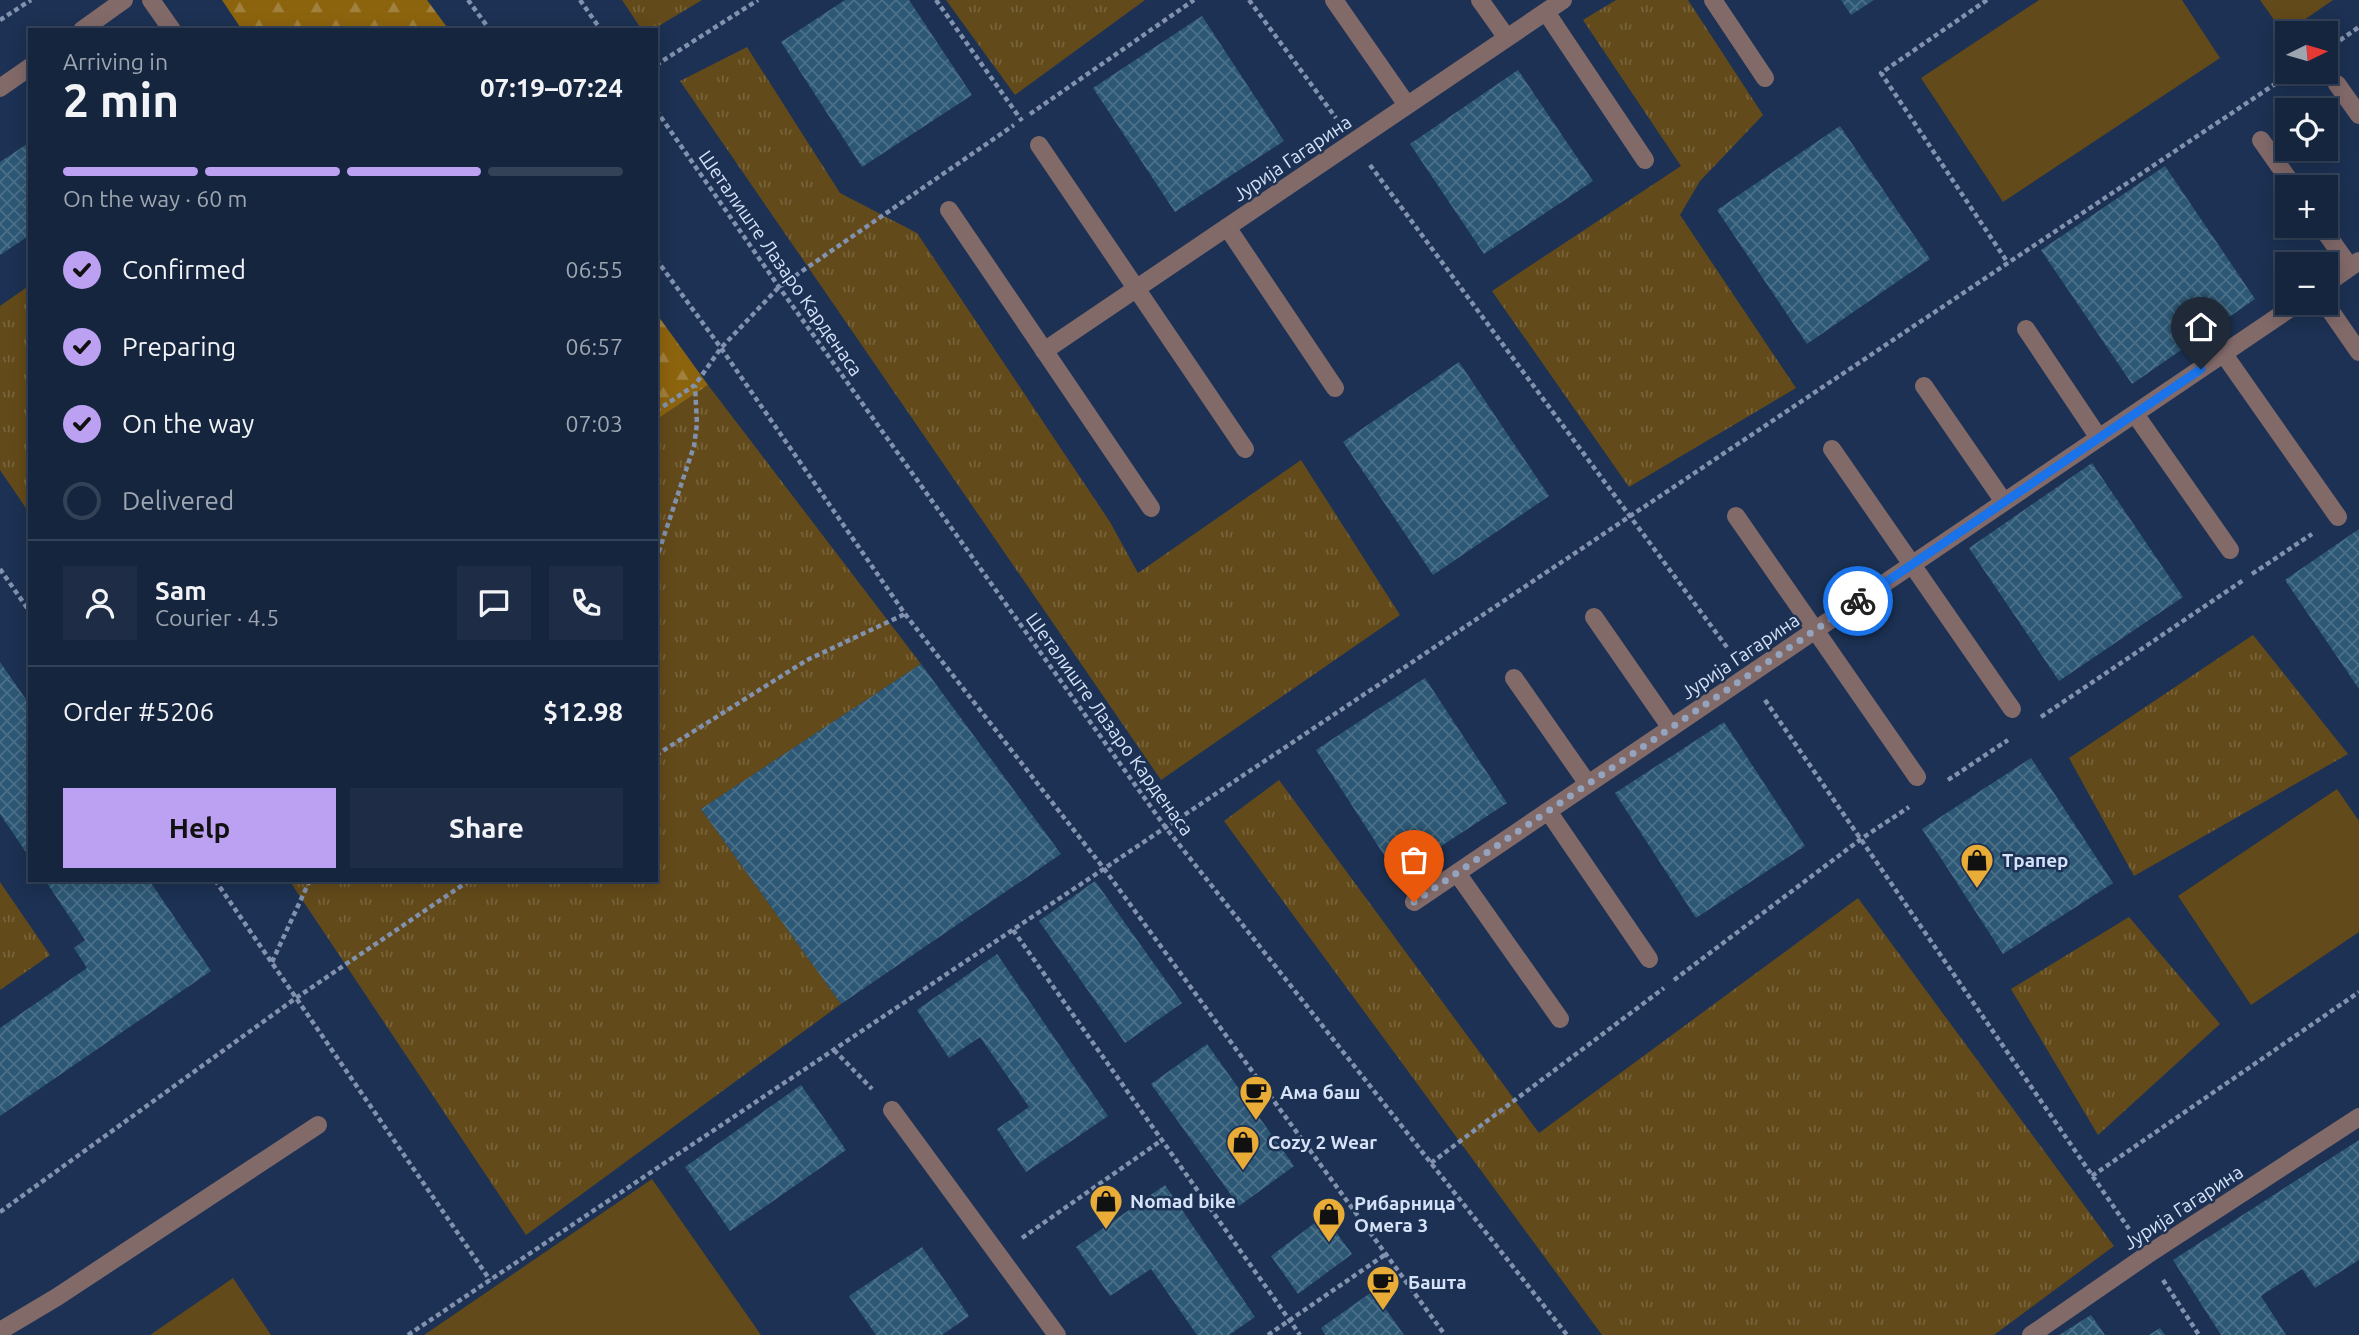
<!DOCTYPE html>
<meta charset="utf-8">
<style>
body{margin:0;font-family:Ubuntu,sans-serif;background:#1e2d45;color:#f1f3f6;height:100vh;display:flex;flex-direction:column;font-size:26px;white-space:nowrap}
*{box-sizing:border-box;margin:0}
p{font-size:23px;color:#9da5b0}
.icon{flex:none;width:38px;height:38px;fill:none;stroke:currentColor;stroke-width:2;stroke-linecap:round;stroke-linejoin:round}
.map{position:relative;flex:1;overflow:hidden}
.drawer{position:absolute;left:28px;top:28px;width:630px;height:854px;display:flex;flex-direction:column;background:#15253e;border-radius:0px;box-shadow:0 4px 18px #0003,0 0 0 2px #344258}
.drawer>*{flex:none}
.needle{width:46px;rotate:85deg}
.buttons{position:absolute;left:2275px;top:21px;display:grid;gap:14px}
.buttons a{display:grid;place-items:center;width:63px;height:63px;border-radius:0px;background:#15253e;box-shadow:0 4px 18px #0003,0 0 0 2px #344258;font-size:35px}
.pin{position:absolute;display:grid;place-items:center;width:60px;height:60px;color:#fff;margin:-72px -30px;border-radius:50% 50% 50% 0;rotate:-45deg;box-shadow:0 0 7px #0007}
.pin .icon{rotate:45deg}
.courier{position:absolute;display:grid;place-items:center;width:70px;height:70px;margin:-35px;border:5px solid #1a73e8;border-radius:50%;background:#fff;color:#222;box-shadow:0 2px 9px #0007}
.overview em{font-style:normal;font-weight:700}
.overview div{display:flex;flex-direction:column-reverse}
.overview{display:flex;align-items:center;justify-content:space-between;height:119px;padding:0 35px}
h1{font-size:46px;font-weight:700;line-height:52px}
.bar{display:grid;grid-template-columns:repeat(4,1fr);gap:10px 7px;align-content:center;height:84px;padding:0 35px}
.bar i{height:9px;border-radius:5px;background:#344258}
.bar .selected{background:#bca0f2}
.bar p{grid-column:span 4}
.line{display:flex;align-items:center;gap:18px;padding:0 35px;border-top:2px solid #344258}
.line div{flex:1}
.round{display:grid;place-items:center;flex:none;width:74px;height:74px;border-radius:0px;background:#1e2d45}
ol{padding:0 35px;list-style:none}
li{display:flex;align-items:center;gap:21px;height:77px}
li p{margin-inline-start:auto}
li .icon{padding:7px;border-radius:50%;background:#bca0f2;color:#111;stroke-width:4}
li:last-child{color:#9da5b0}
li i{width:38px;height:38px;border:4px solid #344258;border-radius:50%}
.cta{display:flex;gap:14px;margin-top:auto;padding:14px 35px}
.cta a{flex:1;height:80px;border-radius:0px;background:#bca0f2;color:#111;font-size:28px;font-weight:700;line-height:80px;text-align:center}
.cta a+a{background:#1e2d45;color:#f1f3f6}
.map>svg:first-child{display:block}
</style>
<div class="map">
<svg width="2359" height="1335" viewBox="0 0 2359 1335">
<defs>
<pattern id="grass-tufts" width="24" height="20" patternUnits="userSpaceOnUse" patternTransform="scale(1.75)"><rect width="24" height="20" fill="#634a1a"/><path d="M3 7l-1-3M5 7V3M7 7l1-3M15 17l-1-3M17 17v-4M19 17l1-3" fill="none" stroke="#78643c"/></pattern>
<pattern id="forest-firs" width="22" height="20" patternUnits="userSpaceOnUse" patternTransform="scale(1.75)"><rect width="22" height="20" fill="#8d640e"/><path d="M5 1l3.5 6h-7zM16 11l3.5 6h-7z" fill="#a1813e"/></pattern>
<pattern id="building-cross-hatch" width="8" height="8" patternUnits="userSpaceOnUse" patternTransform="scale(1.75)"><rect width="8" height="8" fill="#2d5875"/><path d="M0 0l8 8M0 8l8-8" fill="none" stroke="#4b7089"/></pattern>
</defs>
<rect width="100%" height="100%" fill="#1c3153"/>
<path fill="url(#grass-tufts)" d="M622 0H702L652 30H642Z
M946 0H1145L1015 95Z
M1616 0H1688L1763 115 1700 181 1680 215 1796 388 1629 487 1492 291 1681 166 1583 20Z
M747 47 840 193 917 233 1110 522 1138 573 1301 460 1400 615 1161 780 680 81Z
M30 285V514L0 470V306Z
M708 385 921 664 701 809 841 1004 526 1235 289 880H656V420Z
M2253 635 2348 754 2134 876 2069 758Z
M1279 780 1539 1133 1858 898 2114 1246 1994 1335H1602L1224 821Z
M0 882 50 955 0 990Z
M2129 917 2220 1024 2098 1135 2011 989Z"/>
<path fill="url(#forest-firs)" d="M222 0H427L449 30H242Z
M656 313 708 385 656 420Z"/>
<path fill="#634a1a" d="M2039 0H2182L2220 58 2003 202 1921 78Z
M2260 0H2333L2284 34Z
M2337 789 2359 821V932L2251 1005 2178 896Z
M652 1179 761 1335H424Z
M233 1278 271 1335H150Z"/>
<path fill="url(#building-cross-hatch)" d="M845 0H909L972 95 862 167 781 42Z
M1841 0H1874L1851 15Z
M1202 16 1284 141 1175 212 1093 88Z
M1518 70 1593 181 1484 254 1410 144Z
M1840 126 1930 259 1807 344 1717 210Z
M30 142V235L0 255V162Z
M2165 166 2255 299 2132 384 2041 250Z
M1459 362 1549 496 1433 575 1343 442Z
M2092 463 2183 597 2059 681 1969 548Z
M2359 529V689L2285 580Z
M0 662 30 705V858L0 814Z
M921 664 1061 854 841 1004 701 809Z
M1425 678 1507 803 1397 875 1316 750Z
M1724 722 1805 846 1696 918 1615 793Z
M2031 758 2113 883 2003 954 1922 829Z
M45 880H149L211 971 0 1116V1028L87 968 74 948 85 940Z
M1095 881 1182 1003 1125 1043 1039 921Z
M997 954 1108 1116 1026 1172 997 1129 1029 1107 980 1037 949 1058 917 1010Z
M1207 1044 1294 1166 1239 1206 1151 1084Z
M801 1085 846 1150 730 1231 685 1167Z
M2359 1140V1260L2315 1288 2302 1269 2261 1296 2286 1335H2221L2173 1260Z
M1165 1185 1255 1317 1229 1335H1197L1151 1269 1110 1296 1076 1247Z
M1324 1216 1352 1254 1298 1294 1271 1256Z
M922 1247 969 1316 942 1335H876L849 1296Z
M1373 1291 1404 1335H1325L1321 1328Z
M2091 1315 2105 1335H2059Z
M2160 1328 2165 1335H2149Z"/>
<g fill="none" stroke-linecap="round" stroke-linejoin="round">
<path stroke="#8292ae" stroke-width="4.5" stroke-dasharray="5 3.5" stroke-linecap="butt" d="M468 0 490 30
M580 0 601 30
M936 0 1022 121
M1249 0 1336 118
M1987 0 1881 73 2008 263
M0 20 31 0
M2326 50 2359 27
M656 65 758 0
M656 110 779 287 1166 828 1567 1335
M1030 114 1194 0
M1370 165 1729 650
M656 259 721 348 905 614 1105 870 1445 1335
M656 411 695 385 721 348 779 287 1014 125
M656 560 694 446 697 424 695 386
M0 569 30 612
M2252 574 2312 534
M1765 700 2129 1229
M2041 717 2245 579
M656 755 807 660 905 614
M1948 780 2008 740
M215 880 490 1280
M1013 930 1300 1335
M272 962 310 880
M1674 980 1861 839 1909 807
M834 1050 872 1089
M1431 1163 1664 988
M2092 1176 2359 992
M0 1212 296 998 470 880
M1022 1238 1162 1140
M2163 1280 2199 1335
M408 1335 2293 72
M1268 1335 1386 1254"/>
<path stroke="#826a69" stroke-width="18" d="M151 0 172 30
M1334 0 1407 105
M1480 0 1507 38
M1713 0 1765 78
M1546 12 1645 160
M82 30 124 0
M2337 84 2359 115
M0 88 30 67
M2261 140 2294 187
M1039 145 1245 449
M949 210 1151 508
M2321 226 2350 267
M1227 227 1335 388
M2326 284 2359 261
M2325 303 2359 352
M2026 329 2099 438
M1044 351 1563 0
M2223 353 2338 517
M1924 386 2004 502
M2135 414 2230 550
M1832 449 2012 709
M1736 516 1917 777
M1594 617 1671 728
M1514 678 1588 784
M1548 811 1649 959
M1457 873 1560 1019
M1414 902 2298 303
M892 1110 1057 1335
M0 1331 57 1297 318 1125
M2031 1335 2147 1255 2359 1117"/>
</g>
<g fill="none" stroke-linecap="round" stroke-linejoin="round">
<path stroke="#94a4be" stroke-width="7" stroke-dasharray="0 12.6" d="M1414 902 1858 601"/>
<path stroke="#1a73e8" stroke-width="9" d="M1858 601 2201 369"/>
</g>
<defs>
<symbol id="shop-pin" viewBox="-11 -11 22 30"><path d="M0 17L-7.5 6A9.5 9.5 0 1 1 7.5 6Z" fill="#e8ac37" stroke="#1c3153"/><path d="M-5-2.5h2.3a2.7 3.5 0 0 1 5.4 0H5L5.5 6h-11ZM-1.5-2.5h3a1.5 2.3 0 0 0-3 0Z" fill="#111"/></symbol>
<symbol id="cafe-pin" viewBox="-11 -11 22 30"><path d="M0 17L-7.5 6A9.5 9.5 0 1 1 7.5 6Z" fill="#e8ac37" stroke="#1c3153"/><path d="M-5.5-4.5H6V0H3Q3 3.5 0 3.5H-2.5Q-5.5 3.5-5.5 0ZM3-3.2v2h1.7v-2ZM-6 4.5H4V6H-6Z" fill="#111"/></symbol>
</defs>
<g fill-rule="evenodd">
<use href="#shop-pin" x="1958" y="841" width="38" height="52"/>
<use href="#cafe-pin" x="1237" y="1073" width="38" height="52"/>
<use href="#shop-pin" x="1224" y="1123" width="38" height="52"/>
<use href="#shop-pin" x="1087" y="1182" width="38" height="52"/>
<use href="#shop-pin" x="1310" y="1195" width="38" height="52"/>
<use href="#cafe-pin" x="1364" y="1263" width="38" height="52"/>
</g>
<g text-anchor="middle" stroke-width="5" stroke-linejoin="round" paint-order="stroke">
<g font-size="19" fill="#d5e2f8" stroke="#1c3153">
<text transform="translate(1292 158) rotate(-34)" y="7">Јурија Гагарина</text>
<text transform="translate(781 263) rotate(55)" y="7">Шеталиште Лазаро Карденаса</text>
<text transform="translate(1740 656) rotate(-34)" y="7">Јурија Гагарина</text>
<text transform="translate(1110 724) rotate(54)" y="7">Шеталиште Лазаро Карденаса</text>
<text transform="translate(2183 1207) rotate(-33)" y="7">Јурија Гагарина</text>
</g>
<g font-size="19" font-weight="bold" fill="#d5e2f8" stroke="#1c3153" text-anchor="start">
<text x="2002" y="867">Трапер</text>
<text x="1280" y="1099">Ама баш</text>
<text x="1268" y="1149">Cozy 2 Wear</text>
<text x="1130" y="1208">Nomad bike</text>
<text x="1354" y="1210">Рибарница<tspan x="1354" dy="22">Омега 3</tspan></text>
<text x="1408" y="1289">Башта</text>
</g>
</g>
</svg>
<div class="buttons">
<a><svg class="needle" viewBox="-14 -14 28 28"><path d="M0-13l5 13h-10z" fill="#e53935"/><path d="M0 13l5-13h-10z" fill="#9da5b0"/></svg></a>
<a><svg class="icon" aria-label="locate" viewBox="0 0 24 24"><circle cx="12" cy="12" r="6"/><path d="M12 2v4M12 18v4M2 12h4M18 12h4"/></svg></a>
<a>+</a>
<a>−</a>
</div>
<div class="pin" style="left:1414px;top:902px;background:#ea580c"><svg class="icon" aria-label="bag" viewBox="0 0 24 24"><path d="M5 8h14l-1 12H6zM9 8a3 3 0 0 1 6 0"/></svg></div>
<div class="pin" style="left:2201px;top:369px;background:#1f2937"><svg class="icon" aria-label="home" viewBox="0 0 24 24"><path d="M3 11l9-7 9 7M6 9v11h12V9"/></svg></div>
<div class="courier" style="left:1858px;top:601px"><svg class="icon" aria-label="bike" viewBox="0 0 24 24"><circle cx="6" cy="16" r="4"/><circle cx="18" cy="16" r="4"/><path d="M6 16l4-8h5l3 8M10 8l3 8H6M13 5h3"/></svg></div>
<section class="drawer">
<div class="overview"><div><h1>2 min</h1><p>Arriving in</p></div><em>07:19–07:24</em></div>
<div class="bar"><i class="selected"></i><i class="selected"></i><i class="selected"></i><i></i><p>On the way · 60 m</p></div>
<ol>
<li><svg class="icon" aria-label="check" viewBox="0 0 24 24"><path d="M5 12l5 5 9-10"/></svg>Confirmed<p>06:55</p></li>
<li><svg class="icon" aria-label="check" viewBox="0 0 24 24"><path d="M5 12l5 5 9-10"/></svg>Preparing<p>06:57</p></li>
<li><svg class="icon" aria-label="check" viewBox="0 0 24 24"><path d="M5 12l5 5 9-10"/></svg>On the way<p>07:03</p></li>
<li><i></i>Delivered</li>
</ol>
<div class="line" style="height:126px"><a class="round"><svg class="icon" aria-label="person" viewBox="0 0 24 24"><circle cx="12" cy="8" r="4"/><path d="M4 21q1-7 8-7t8 7"/></svg></a><div><b>Sam</b><p>Courier · 4.5</p></div><a class="round"><svg class="icon" aria-label="chat" viewBox="0 0 24 24"><path d="M4 5h16v11H9l-5 4z"/></svg></a><a class="round"><svg class="icon" aria-label="phone" viewBox="0 0 24 24"><path d="M5 4h4l2 5-3 2q2 4 5 5l2-3 5 2v4C11 20 4 13 5 4z"/></svg></a></div>
<div class="line" style="height:91px"><div>Order #5206</div><b>$12.98</b></div>
<div class="cta"><a>Help</a><a>Share</a></div>
</section>
</div>
